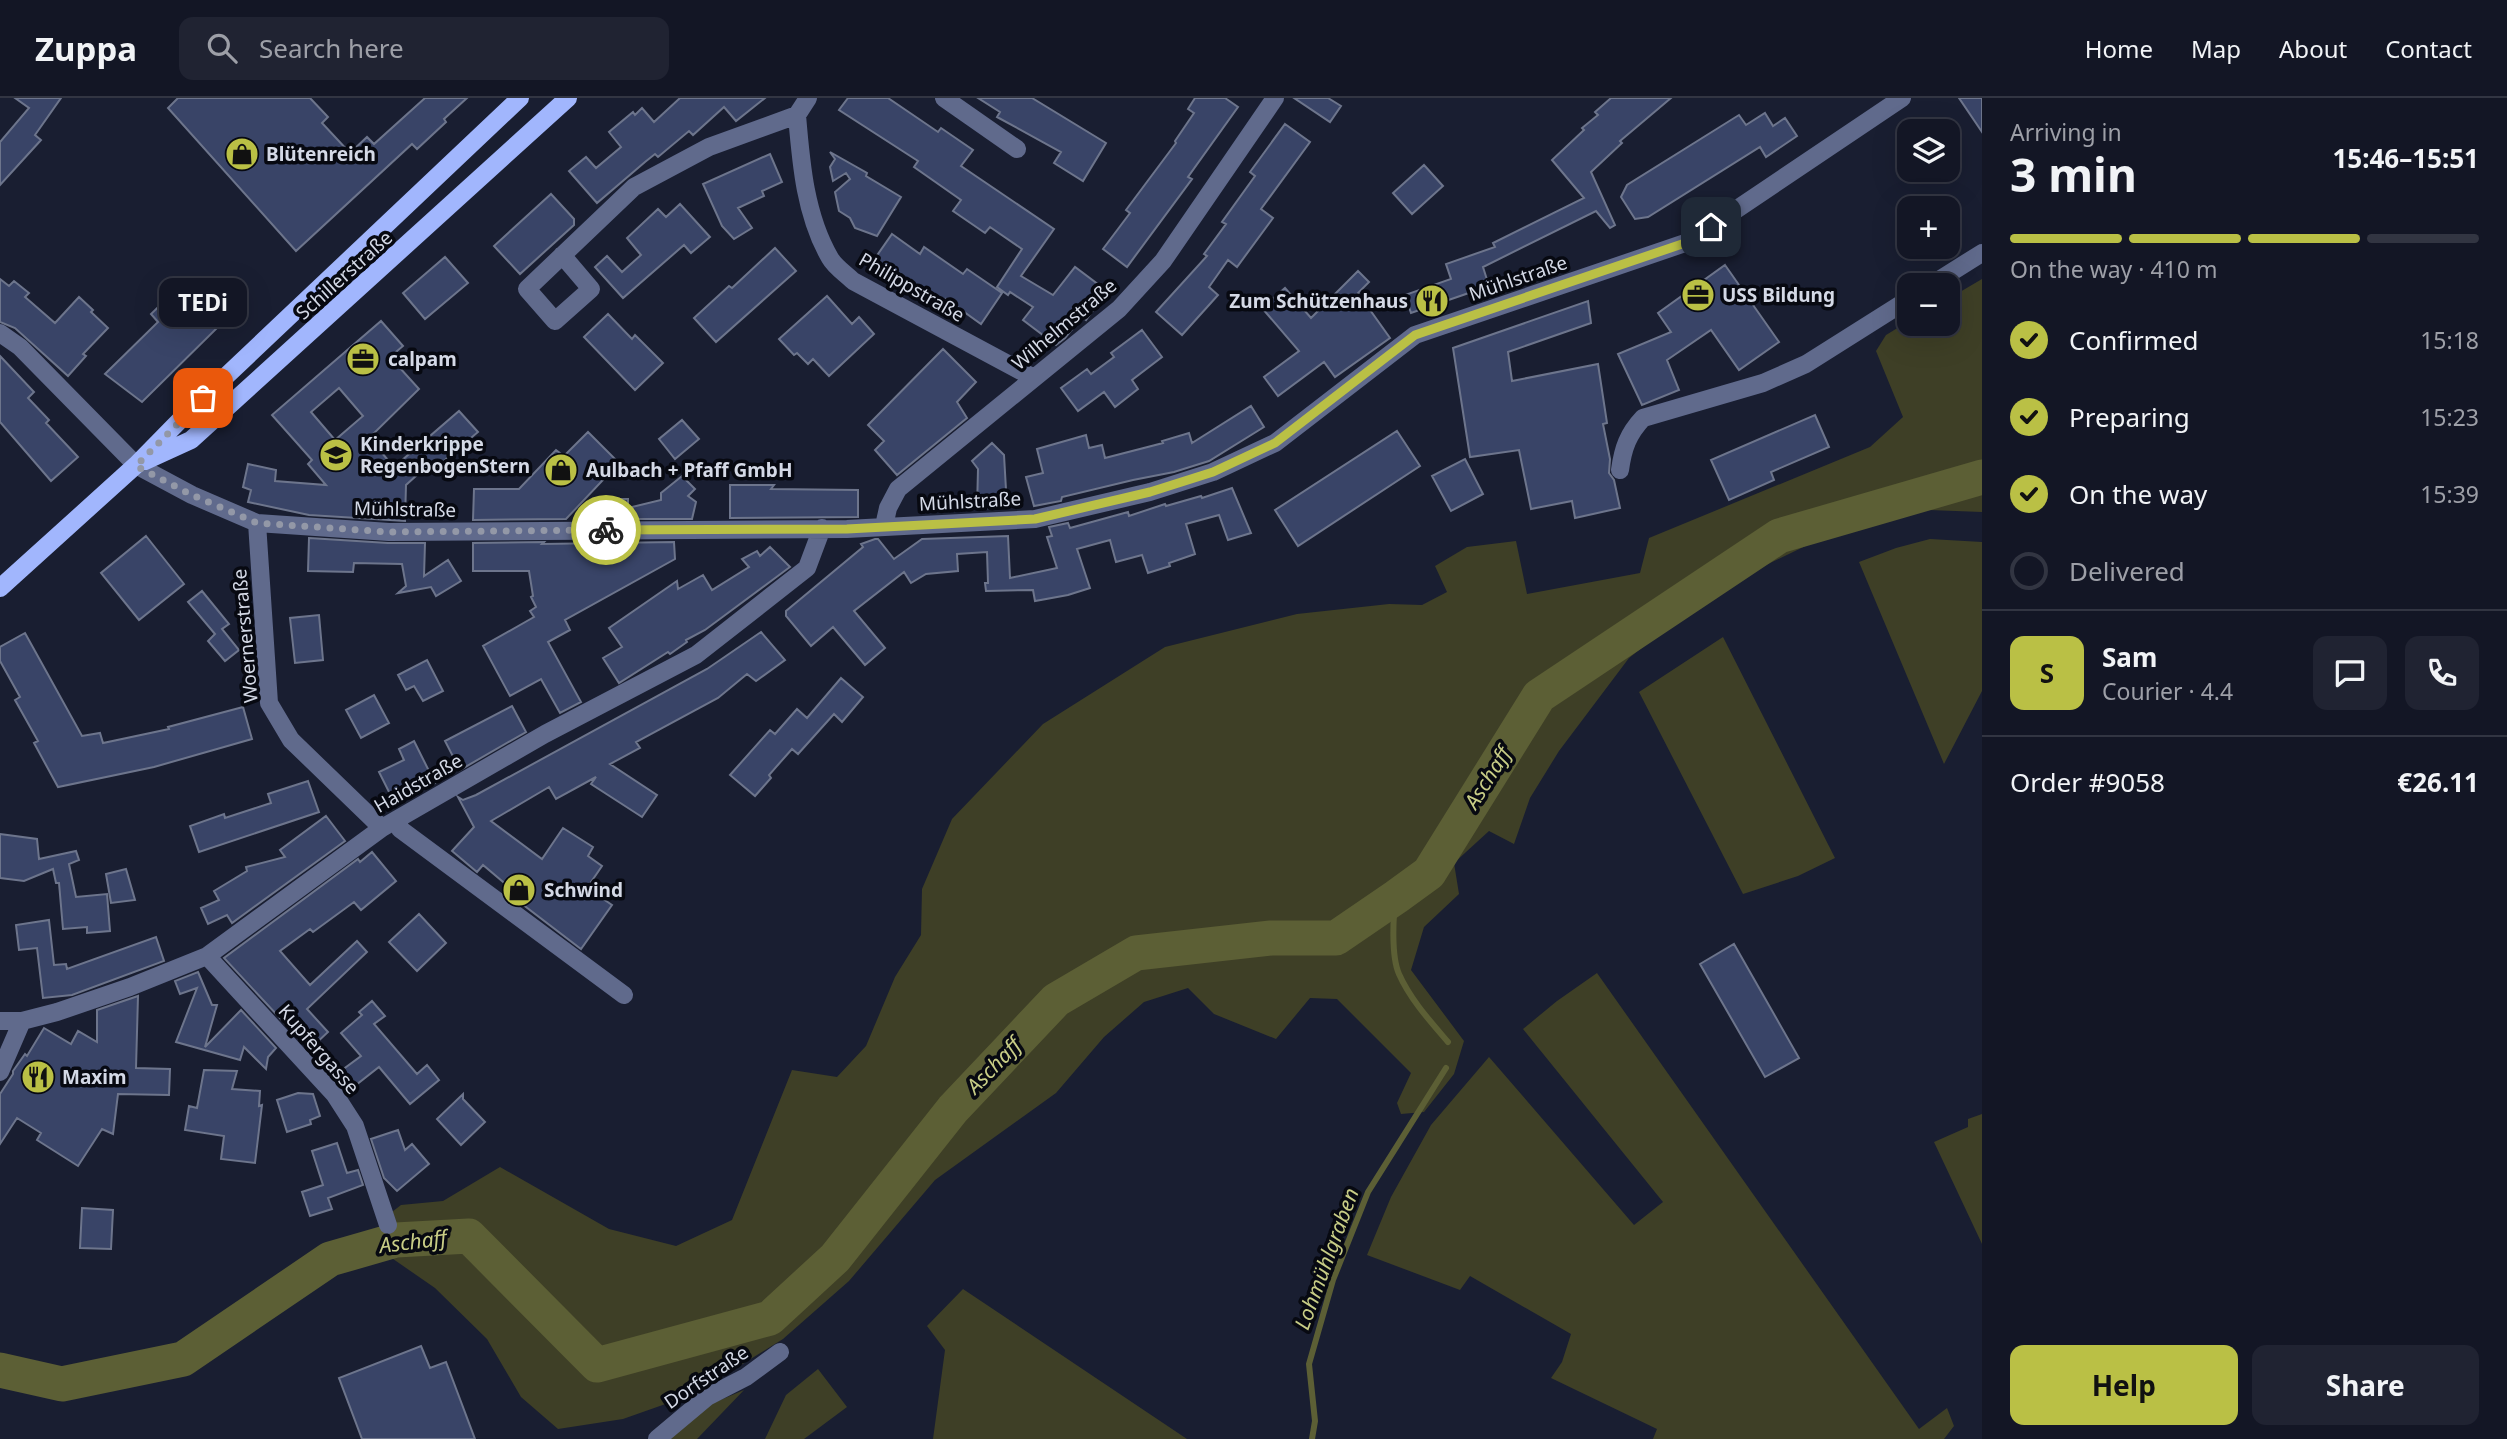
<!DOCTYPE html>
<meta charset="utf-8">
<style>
body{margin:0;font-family:"Noto Sans",sans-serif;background:#202332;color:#f1f3f6;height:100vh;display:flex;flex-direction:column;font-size:26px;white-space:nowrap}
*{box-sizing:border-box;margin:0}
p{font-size:23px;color:#9d9fa7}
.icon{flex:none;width:38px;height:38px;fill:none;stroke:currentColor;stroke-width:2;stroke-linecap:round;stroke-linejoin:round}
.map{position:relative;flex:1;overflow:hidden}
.panel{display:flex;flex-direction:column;background:#131625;width:525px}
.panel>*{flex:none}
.controls{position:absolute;left:1897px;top:21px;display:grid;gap:14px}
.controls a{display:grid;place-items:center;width:63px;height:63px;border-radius:14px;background:#131625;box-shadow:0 7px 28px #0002,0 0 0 2px #323542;font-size:35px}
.pin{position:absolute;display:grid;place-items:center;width:60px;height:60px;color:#fff;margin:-30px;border-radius:14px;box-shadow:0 4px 10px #0006}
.courier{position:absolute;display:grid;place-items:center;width:70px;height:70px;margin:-35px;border:5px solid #bac045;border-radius:50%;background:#fff;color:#222;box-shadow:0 2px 9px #0007}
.bubble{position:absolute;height:49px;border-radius:14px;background:#131625;box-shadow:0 7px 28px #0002,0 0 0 2px #323542;font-size:23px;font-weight:700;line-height:49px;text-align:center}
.head em{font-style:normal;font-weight:700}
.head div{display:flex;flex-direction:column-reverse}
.head{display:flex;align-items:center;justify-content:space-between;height:119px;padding:0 28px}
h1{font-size:46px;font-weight:700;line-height:52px}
.bar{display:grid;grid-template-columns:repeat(4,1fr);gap:10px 7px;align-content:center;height:84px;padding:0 28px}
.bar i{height:9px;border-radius:5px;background:#323542}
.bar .active{background:#bac045}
.bar p{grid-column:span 4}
.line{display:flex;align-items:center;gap:18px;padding:0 28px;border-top:2px solid #323542}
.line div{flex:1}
.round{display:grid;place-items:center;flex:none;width:74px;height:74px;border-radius:14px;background:#202332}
ol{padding:0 28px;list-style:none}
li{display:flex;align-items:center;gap:21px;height:77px}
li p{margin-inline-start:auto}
li .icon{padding:7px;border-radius:50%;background:#bac045;color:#111;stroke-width:4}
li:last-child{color:#9d9fa7}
li i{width:38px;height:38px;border:4px solid #323542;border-radius:50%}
.cta{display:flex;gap:14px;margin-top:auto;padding:14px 28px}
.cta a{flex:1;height:80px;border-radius:14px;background:#bac045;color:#111;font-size:28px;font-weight:700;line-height:80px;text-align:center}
.cta a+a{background:#202332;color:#f1f3f6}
header{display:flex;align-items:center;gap:42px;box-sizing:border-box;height:98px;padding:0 35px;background:#131625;border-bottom:2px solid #323542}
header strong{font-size:33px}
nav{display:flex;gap:38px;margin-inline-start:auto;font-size:24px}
.search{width:490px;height:63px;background:#202332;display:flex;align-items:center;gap:18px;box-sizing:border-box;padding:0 24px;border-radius:14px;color:#9d9fa7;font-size:26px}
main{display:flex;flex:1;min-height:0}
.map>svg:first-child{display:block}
</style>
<header>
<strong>Zuppa</strong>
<div class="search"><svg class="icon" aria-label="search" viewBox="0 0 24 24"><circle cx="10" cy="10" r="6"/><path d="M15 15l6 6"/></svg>Search here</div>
<nav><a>Home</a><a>Map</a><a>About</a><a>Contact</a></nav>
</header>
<main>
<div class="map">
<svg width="1982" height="1341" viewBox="0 0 1982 1341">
<rect width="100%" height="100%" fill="#191e31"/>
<path fill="#3e3f26" d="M1982 181V414L1929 412 1845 429 1716 491 1629 560 1559 653 1530 700 1514 746 1489 733 1454 765 1459 796 1424 829 1411 872 1464 943 1454 976 1424 1014 1401 1016 1397 1005 1411 975 1337 901 1310 900 1276 941 1214 916 1188 890 1144 904 1104 939 1056 995 935 1082 849 1183 783 1241 723 1278 674 1303 623 1321 558 1331 521 1299 487 1241 435 1190 383 1154 379 1124 401 1107 443 1103 500 1069 609 1131 676 1148 732 1122 792 972 837 979 866 948 895 879 921 837 922 791 952 721 1043 626 1165 549 1297 516 1389 506 1422 507 1447 494 1435 468 1467 449 1516 443 1527 496 1640 475 1649 440 1870 349 1903 319 1876 253 1886 237 1909 223V226H1948V201Z
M1930 441 1982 444V593L1944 666 1859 464 1896 450Z
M1723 539 1835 760 1798 778 1743 796 1639 594Z
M1597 875 1919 1331 1947 1310 1954 1328 1944 1341H1653L1657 1331 1551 1280 1562 1264 1571 1236 1470 1178 1460 1192 1367 1157 1391 1099 1431 1027 1489 959 1634 1127 1663 1104 1523 931 1557 903Z
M1982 1016V1146L1934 1044 1968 1029V1021Z
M963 1191 1187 1341H933L945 1252 927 1228Z
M818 1271 847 1309 804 1341H765L786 1297Z
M744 1292 697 1341H667L711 1306Z"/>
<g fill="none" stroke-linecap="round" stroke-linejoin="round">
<path stroke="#5c5f35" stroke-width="6" d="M1396 799C1393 818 1391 858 1399 876 1410 901 1430 923 1448 944
M1312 1341 1315 1323 1309 1266 1333 1182 1368 1094 1446 970"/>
<path stroke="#5c5f35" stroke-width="35" d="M0 1272 62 1286 183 1261 330 1161 396 1142 469 1138 597 1267 770 1220 835 1160 953 1011 1056 902 1136 855 1271 840H1336L1396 799 1429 775 1539 598 1779 438 1982 379"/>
</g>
<path fill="#394467" stroke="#6d758c" stroke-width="2" fill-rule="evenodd" d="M15 0H61L35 37 41 42 0 87V44L29 10Z
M178 0H310L328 19 322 25 350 55 367 39 374 46 425 0H467L444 21 446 24 417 51 412 46 296 153 168 10Z
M680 0H765L736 23 724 9 693 37 689 33 658 59 655 56 645 64 597 105 569 73 586 59 596 70 621 49 609 34 633 14 635 17 642 10 654 24Z
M848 0H888L938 34 941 30 973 52 961 68 1054 131 1021 178 1053 197 1075 169 1107 193 1086 222 1082 219 1065 240 1056 247 1023 222 1033 209 1010 194 1008 197 997 189 1022 151 990 129 985 135 953 113 961 102 914 69 918 63 839 12Z
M978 0H1032L1106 45 1083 83 1054 65 1061 54 997 19 1000 14Z
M1195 0H1225L1238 9 1188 79 1192 81 1127 169 1103 151 1130 115 1126 112 1176 45 1175 43 1194 15 1188 11Z
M1294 0H1328L1341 8 1330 24Z
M1611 0H1671L1620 43 1622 45 1591 74 1615 127 1610 130 1596 113 1483 169 1489 188 1411 215 1405 197 1451 181 1446 166 1495 149 1493 145 1584 100 1552 62 1584 32 1582 30 1598 17 1595 14Z
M1959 0H1982V34Z
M1765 15 1773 28 1785 20 1797 38 1766 59 1760 49 1648 119 1635 121 1621 99 1627 87 1739 17 1746 27Z
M1285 26 1310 44 1261 111 1273 120 1237 169 1228 162 1209 189 1218 197 1182 237 1156 214 1207 158 1204 156 1226 126 1222 124 1255 78 1250 74Z
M830 54 867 75 866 78 901 99 877 138 855 130 850 120 839 113 835 94 850 81 846 75 833 83 830 69 835 61Z
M770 56 782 84 762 93 764 98 738 110 752 130 734 141 722 128 703 86Z
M1424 67 1443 88 1412 116 1393 95Z
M551 96 574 121V127L520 176 494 148Z
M680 106 710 139 691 155 684 147 623 200 595 169 607 158 622 174 641 157 627 140 658 111 666 119Z
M892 136 920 156 924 149 963 176 967 171 1002 195 981 226 946 201 942 207 903 180 899 186 871 166Z
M775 150 796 173 716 244 694 220 729 188 732 190Z
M445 159 468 185 425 221 403 195Z
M1725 167 1779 244 1739 272 1711 232 1667 262 1679 292 1642 307 1618 256 1671 234 1658 215Z
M1358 173 1369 184 1358 195 1390 240 1335 279 1324 264 1278 298 1264 279 1299 253 1262 210 1285 190 1311 220Z
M0 181 9 188 14 183 29 195 25 199 55 225 79 199 93 212 91 214 108 230 83 256 86 258 68 278 15 230 0 224Z
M179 189 218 229 142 304 105 276 158 224 151 216Z
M827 198 852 226 859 219 874 236 829 278 813 261 808 266 797 255 794 257 779 241Z
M1588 203 1591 225 1508 254 1512 283 1598 266 1607 325 1603 326 1610 361 1609 375 1614 382 1620 410 1575 420 1572 403 1531 411 1519 352 1470 359 1453 250Z
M608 216 632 241 635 237 663 265 635 292 584 239Z
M381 223 403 248 390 259 419 291 369 340 394 369 459 313 478 334 432 373 427 368 406 387 405 423 309 417 248 404 251 392 243 389 248 366 276 372 275 383 326 387 308 366 312 362 272 317ZM339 290 363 318 335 342 311 314Z
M1142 232 1162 259 1132 282 1138 291 1115 309 1104 294 1078 313 1061 290 1087 271 1091 276 1114 259 1111 255Z
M943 251 976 284 957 304 967 320 897 377 875 352 884 343 868 327Z
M0 258 34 294 28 300 49 322 46 325 78 359 51 383 0 324Z
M1251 308 1264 329 1209 363 1174 374 1133 382 1062 399 1061 403 1034 408 1026 379 1043 375 1037 351 1086 337 1089 350 1102 347 1105 360 1163 345 1162 343 1189 335 1192 345Z
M1815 317 1829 349 1771 374 1774 382 1729 402 1711 362Z
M682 322 699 341 675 361 659 341Z
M1397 333 1420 368 1298 448 1275 412Z
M588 334 619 365 566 421 473 422 474 391H519L556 352 564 358Z
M992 345 1004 357 1007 409 977 411 978 371 972 363Z
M1465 361 1483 396 1451 413 1432 378Z
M682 378 695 391 688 398 696 404 692 421H603V401H628V410L661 402V395Z
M730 387H774L771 391 858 392V419L730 420Z
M1232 390 1251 435 1228 442 1219 417 1186 426 1195 456 1169 465 1170 468 1148 475 1142 457 1116 464 1110 442 1077 451 1090 490 1068 497 1035 503 1033 492 986 493 985 485H988L987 454 957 456 958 473 926 476 911 485 904 474 854 513 885 550 865 567 833 529 811 548 786 518V513L863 449 861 446 875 441H878L894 461 922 441 1008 438 1010 480 1057 470 1047 439 1052 438 1049 429 1068 425 1070 430 1128 414 1129 418 1165 406 1166 408 1201 398 1202 400Z
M146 438 184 486 139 522 101 475Z
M309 440 388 445H425L424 478 448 462 461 483 436 498 431 489 398 495 406 488 402 466 354 465 353 474 308 473Z
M544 444 542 446 674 444 675 461 565 522 570 532 548 544 581 604 560 615 541 581 510 598 483 548 534 519 530 513 536 509 531 499 533 498 529 473H473V445Z
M770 449 790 469 705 532 686 542 687 544 670 556 668 554 619 585 603 560 622 549 609 530 677 483 678 491 703 477 712 492 749 469 742 461 757 453 760 458Z
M202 493 229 526 222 531 239 552 225 563 208 543 215 536 188 504Z
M319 517 323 562 295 565 290 520Z
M761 534 785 562 756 583 747 576 718 600 636 644 640 650 610 666 657 697 642 719 591 686 596 679 556 701 549 689 491 723 542 761 563 730 593 749 588 758 602 768 587 790 612 807 581 851 505 793 509 789 483 767 477 774 452 753 474 729 458 699 463 702 476 697 707 571Z
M25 535 82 638 100 635 103 645 169 631 168 629 243 609 252 641 154 669 58 689 34 645 38 643 15 602 20 599 0 563V549Z
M427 562 443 593 423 603 414 588 406 592 398 577Z
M841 580 863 599 842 624 834 616 798 656 792 651 769 677 771 680 755 698 730 677 770 632 775 636 797 611 807 620Z
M374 597 389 625 361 640 346 612Z
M512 608 526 634 460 672 445 643Z
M414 643 435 685 395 706 379 674 404 662 399 651Z
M308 683 319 714 199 754 190 728 224 716 225 720 271 705 268 696Z
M326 718 345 743 232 825 227 817 208 826 201 810 219 802 214 793 247 773 246 769 285 759 280 752Z
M0 736 37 741 39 761 76 753 79 762 69 766 76 799 107 796 110 833 87 835V829L63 831 59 785H56L53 771 24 783 0 780Z
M372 754 396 783 361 812 354 804 313 834 310 831 280 853 310 887 357 843 367 854 307 911 328 934 312 949 288 918 292 933 224 860 358 761 360 764Z
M126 771 135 802 111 805 106 776Z
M419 816 446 845 417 873 389 844Z
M49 822 54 867 66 866 67 871 156 839 164 863 72 897 43 900 37 850 19 852 16 827Z
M1734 846 1799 960 1765 979 1700 866Z
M198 874 212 907H217L205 949 241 912 276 950 268 959 266 971 244 949 240 962 176 944 197 890 180 896 175 883Z
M138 898 136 970 170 971 169 997 118 996 113 1036 102 1031 78 1068 37 1042 41 1035 17 1020 0 1046V996L13 976V973L25 956 27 958 44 930 71 946 78 933 97 944V912Z
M372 903 385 918 374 926 417 976 427 967 439 982 410 1006 379 969 347 994 334 978 361 958 341 935 362 917 359 914Z
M204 972 237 973 232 991 260 993 259 1008 262 1007 255 1065 221 1061 224 1038 185 1032 189 1008 197 1010Z
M298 995 313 996 320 1018 310 1022 311 1026 287 1034 277 1002Z
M463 996V1001L485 1024 461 1047 437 1021Z
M398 1032 405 1052 412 1046 429 1066 397 1093 384 1080 371 1041Z
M337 1045 347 1075 358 1072 363 1087 328 1100 332 1111 310 1118 302 1094 323 1087 312 1053Z
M82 1110 113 1112 111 1151 80 1150Z
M421 1248 430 1270 446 1264 475 1341H362L339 1280Z"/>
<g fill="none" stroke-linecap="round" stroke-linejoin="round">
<path stroke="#606a8c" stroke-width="18" d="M944 0 1017 51
M797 17C801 65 805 117 830 160 835 169 846 176 853 183L1034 280
M562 157 591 191 555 223 527 191 634 89 709 49 797 17 808 0
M1931 187 1982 155
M0 235 20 249 136 367 192 397 257 425 389 434 847 431 1035 421 1150 394 1213 374 1275 345 1415 237 1688 144 1902 0
M1620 372C1623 350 1628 336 1643 320L1763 285 1806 266 1909 201
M257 425 269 605 291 642 382 730
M884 428 888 410 898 391 1119 211 1163 163 1275 0
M398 721 400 731 624 897
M207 858 335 997 355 1028 388 1127
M0 923H22L57 914 130 889 207 858 382 730 545 636 696 557 807 470 822 430
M0 974 22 923
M657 1341 707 1299 746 1279 780 1254"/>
<path stroke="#a1b6fd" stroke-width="18" d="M145 363 191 342 568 0
M0 490 136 367 186 316 520 0"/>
</g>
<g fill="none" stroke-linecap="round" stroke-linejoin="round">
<path stroke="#9398a7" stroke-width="7" stroke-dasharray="0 12.6" d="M203 300 136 368 192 397 257 425 389 434 606 432"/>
<path stroke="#bac045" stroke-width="9" d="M606 432 847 431 1035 421 1150 394 1213 374 1275 345 1415 237 1688 144 1711 129"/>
</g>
<defs>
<symbol id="shop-disc" viewBox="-11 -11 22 22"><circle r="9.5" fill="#bac045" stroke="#070911"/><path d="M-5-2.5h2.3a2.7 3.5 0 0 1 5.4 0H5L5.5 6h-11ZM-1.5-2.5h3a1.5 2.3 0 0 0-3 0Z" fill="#111"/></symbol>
<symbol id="office-disc" viewBox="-11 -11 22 22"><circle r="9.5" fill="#bac045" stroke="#070911"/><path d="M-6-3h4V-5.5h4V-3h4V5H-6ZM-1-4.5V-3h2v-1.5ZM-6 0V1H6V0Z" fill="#111"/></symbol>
<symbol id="restaurant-disc" viewBox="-11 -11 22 22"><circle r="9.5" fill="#bac045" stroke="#070911"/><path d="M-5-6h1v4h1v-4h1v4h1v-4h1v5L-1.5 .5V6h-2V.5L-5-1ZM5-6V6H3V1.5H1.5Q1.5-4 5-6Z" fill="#111"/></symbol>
<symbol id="school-disc" viewBox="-11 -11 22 22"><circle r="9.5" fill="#bac045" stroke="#070911"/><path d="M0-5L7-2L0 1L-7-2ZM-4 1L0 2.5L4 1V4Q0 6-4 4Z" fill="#111"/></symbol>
</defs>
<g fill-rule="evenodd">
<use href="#shop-disc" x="223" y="37" width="38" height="38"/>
<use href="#office-disc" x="1679" y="178" width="38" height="38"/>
<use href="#restaurant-disc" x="1413" y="184" width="38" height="38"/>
<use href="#office-disc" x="344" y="242" width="38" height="38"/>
<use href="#school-disc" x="317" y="338" width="38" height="38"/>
<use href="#shop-disc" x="542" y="353" width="38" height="38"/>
<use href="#shop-disc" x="500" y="773" width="38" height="38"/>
<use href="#restaurant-disc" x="19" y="960" width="38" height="38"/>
</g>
<g text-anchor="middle" stroke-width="7" stroke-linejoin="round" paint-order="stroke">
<g font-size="19" font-weight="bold" fill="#d4d9e6" stroke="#070911" text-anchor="start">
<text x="266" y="63">Blütenreich</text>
<text x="1722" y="204">USS Bildung</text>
<text x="1408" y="210" text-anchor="end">Zum Schützenhaus</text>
<text x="388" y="268">calpam</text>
<text x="360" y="353">Kinderkrippe<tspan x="360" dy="22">RegenbogenStern</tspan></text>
<text x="586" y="379">Aulbach + Pfaff GmbH</text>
<text x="544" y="799">Schwind</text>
<text x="62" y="986">Maxim</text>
</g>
<g font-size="19" fill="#d4d9e6" stroke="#070911">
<text transform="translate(344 177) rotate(-42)" y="7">Schillerstraße</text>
<text transform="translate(1518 180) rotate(-19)" y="7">Mühlstraße</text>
<text transform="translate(912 189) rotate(30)" y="7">Philippstraße</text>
<text transform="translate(1064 226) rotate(-40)" y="7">Wilhelmstraße</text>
<text transform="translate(970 403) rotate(-3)" y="7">Mühlstraße</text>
<text transform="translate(405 411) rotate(1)" y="7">Mühlstraße</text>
<text transform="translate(245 538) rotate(-95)" y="7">Woernerstraße</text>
<text transform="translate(418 685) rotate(-30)" y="7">Haidstraße</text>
<text transform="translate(319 951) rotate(49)" y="7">Kupfergasse</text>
<text transform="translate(706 1279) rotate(-34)" y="7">Dorfstraße</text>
</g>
<g font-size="21" font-style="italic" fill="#c8cd86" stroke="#070911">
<text transform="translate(1488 680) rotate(-58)" y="7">Aschaff</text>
<text transform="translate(994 968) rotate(-46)" y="7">Aschaff</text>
<text transform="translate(413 1144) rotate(-7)" y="7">Aschaff</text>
<text transform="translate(1327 1161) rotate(-70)" y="7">Lohmühlgraben</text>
</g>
</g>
</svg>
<div class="controls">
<a><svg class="icon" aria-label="layers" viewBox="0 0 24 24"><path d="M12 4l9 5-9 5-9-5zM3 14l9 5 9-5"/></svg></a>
<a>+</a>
<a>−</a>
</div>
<div class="pin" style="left:203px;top:300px;background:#ea580c"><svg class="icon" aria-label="bag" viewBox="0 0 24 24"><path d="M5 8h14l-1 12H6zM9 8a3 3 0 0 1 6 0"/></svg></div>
<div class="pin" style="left:1711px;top:129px;background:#1f2937"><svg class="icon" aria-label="home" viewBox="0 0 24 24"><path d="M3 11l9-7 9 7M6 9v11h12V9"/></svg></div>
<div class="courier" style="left:606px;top:432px"><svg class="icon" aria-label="bike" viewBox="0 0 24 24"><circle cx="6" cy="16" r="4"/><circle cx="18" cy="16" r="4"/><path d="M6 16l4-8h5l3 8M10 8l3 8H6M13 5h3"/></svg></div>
<div class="bubble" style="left:159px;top:180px;width:88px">TEDi</div>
</div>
<section class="panel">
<div class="head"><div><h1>3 min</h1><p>Arriving in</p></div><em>15:46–15:51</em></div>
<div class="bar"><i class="active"></i><i class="active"></i><i class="active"></i><i></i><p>On the way · 410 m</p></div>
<ol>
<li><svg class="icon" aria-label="check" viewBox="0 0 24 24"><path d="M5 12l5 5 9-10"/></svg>Confirmed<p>15:18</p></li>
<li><svg class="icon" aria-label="check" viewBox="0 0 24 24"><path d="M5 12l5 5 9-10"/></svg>Preparing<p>15:23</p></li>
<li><svg class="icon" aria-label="check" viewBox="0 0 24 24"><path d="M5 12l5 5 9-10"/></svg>On the way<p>15:39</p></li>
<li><i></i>Delivered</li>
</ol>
<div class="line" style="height:126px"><b class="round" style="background:#bac045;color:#111">S</b><div><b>Sam</b><p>Courier · 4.4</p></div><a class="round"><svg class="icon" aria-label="chat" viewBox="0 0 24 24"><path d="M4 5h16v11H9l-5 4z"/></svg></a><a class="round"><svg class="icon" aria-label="phone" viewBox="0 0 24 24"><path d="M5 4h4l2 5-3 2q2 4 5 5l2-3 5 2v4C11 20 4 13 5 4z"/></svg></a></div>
<div class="line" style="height:91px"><div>Order #9058</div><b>€26.11</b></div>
<div class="cta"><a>Help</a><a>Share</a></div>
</section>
</main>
